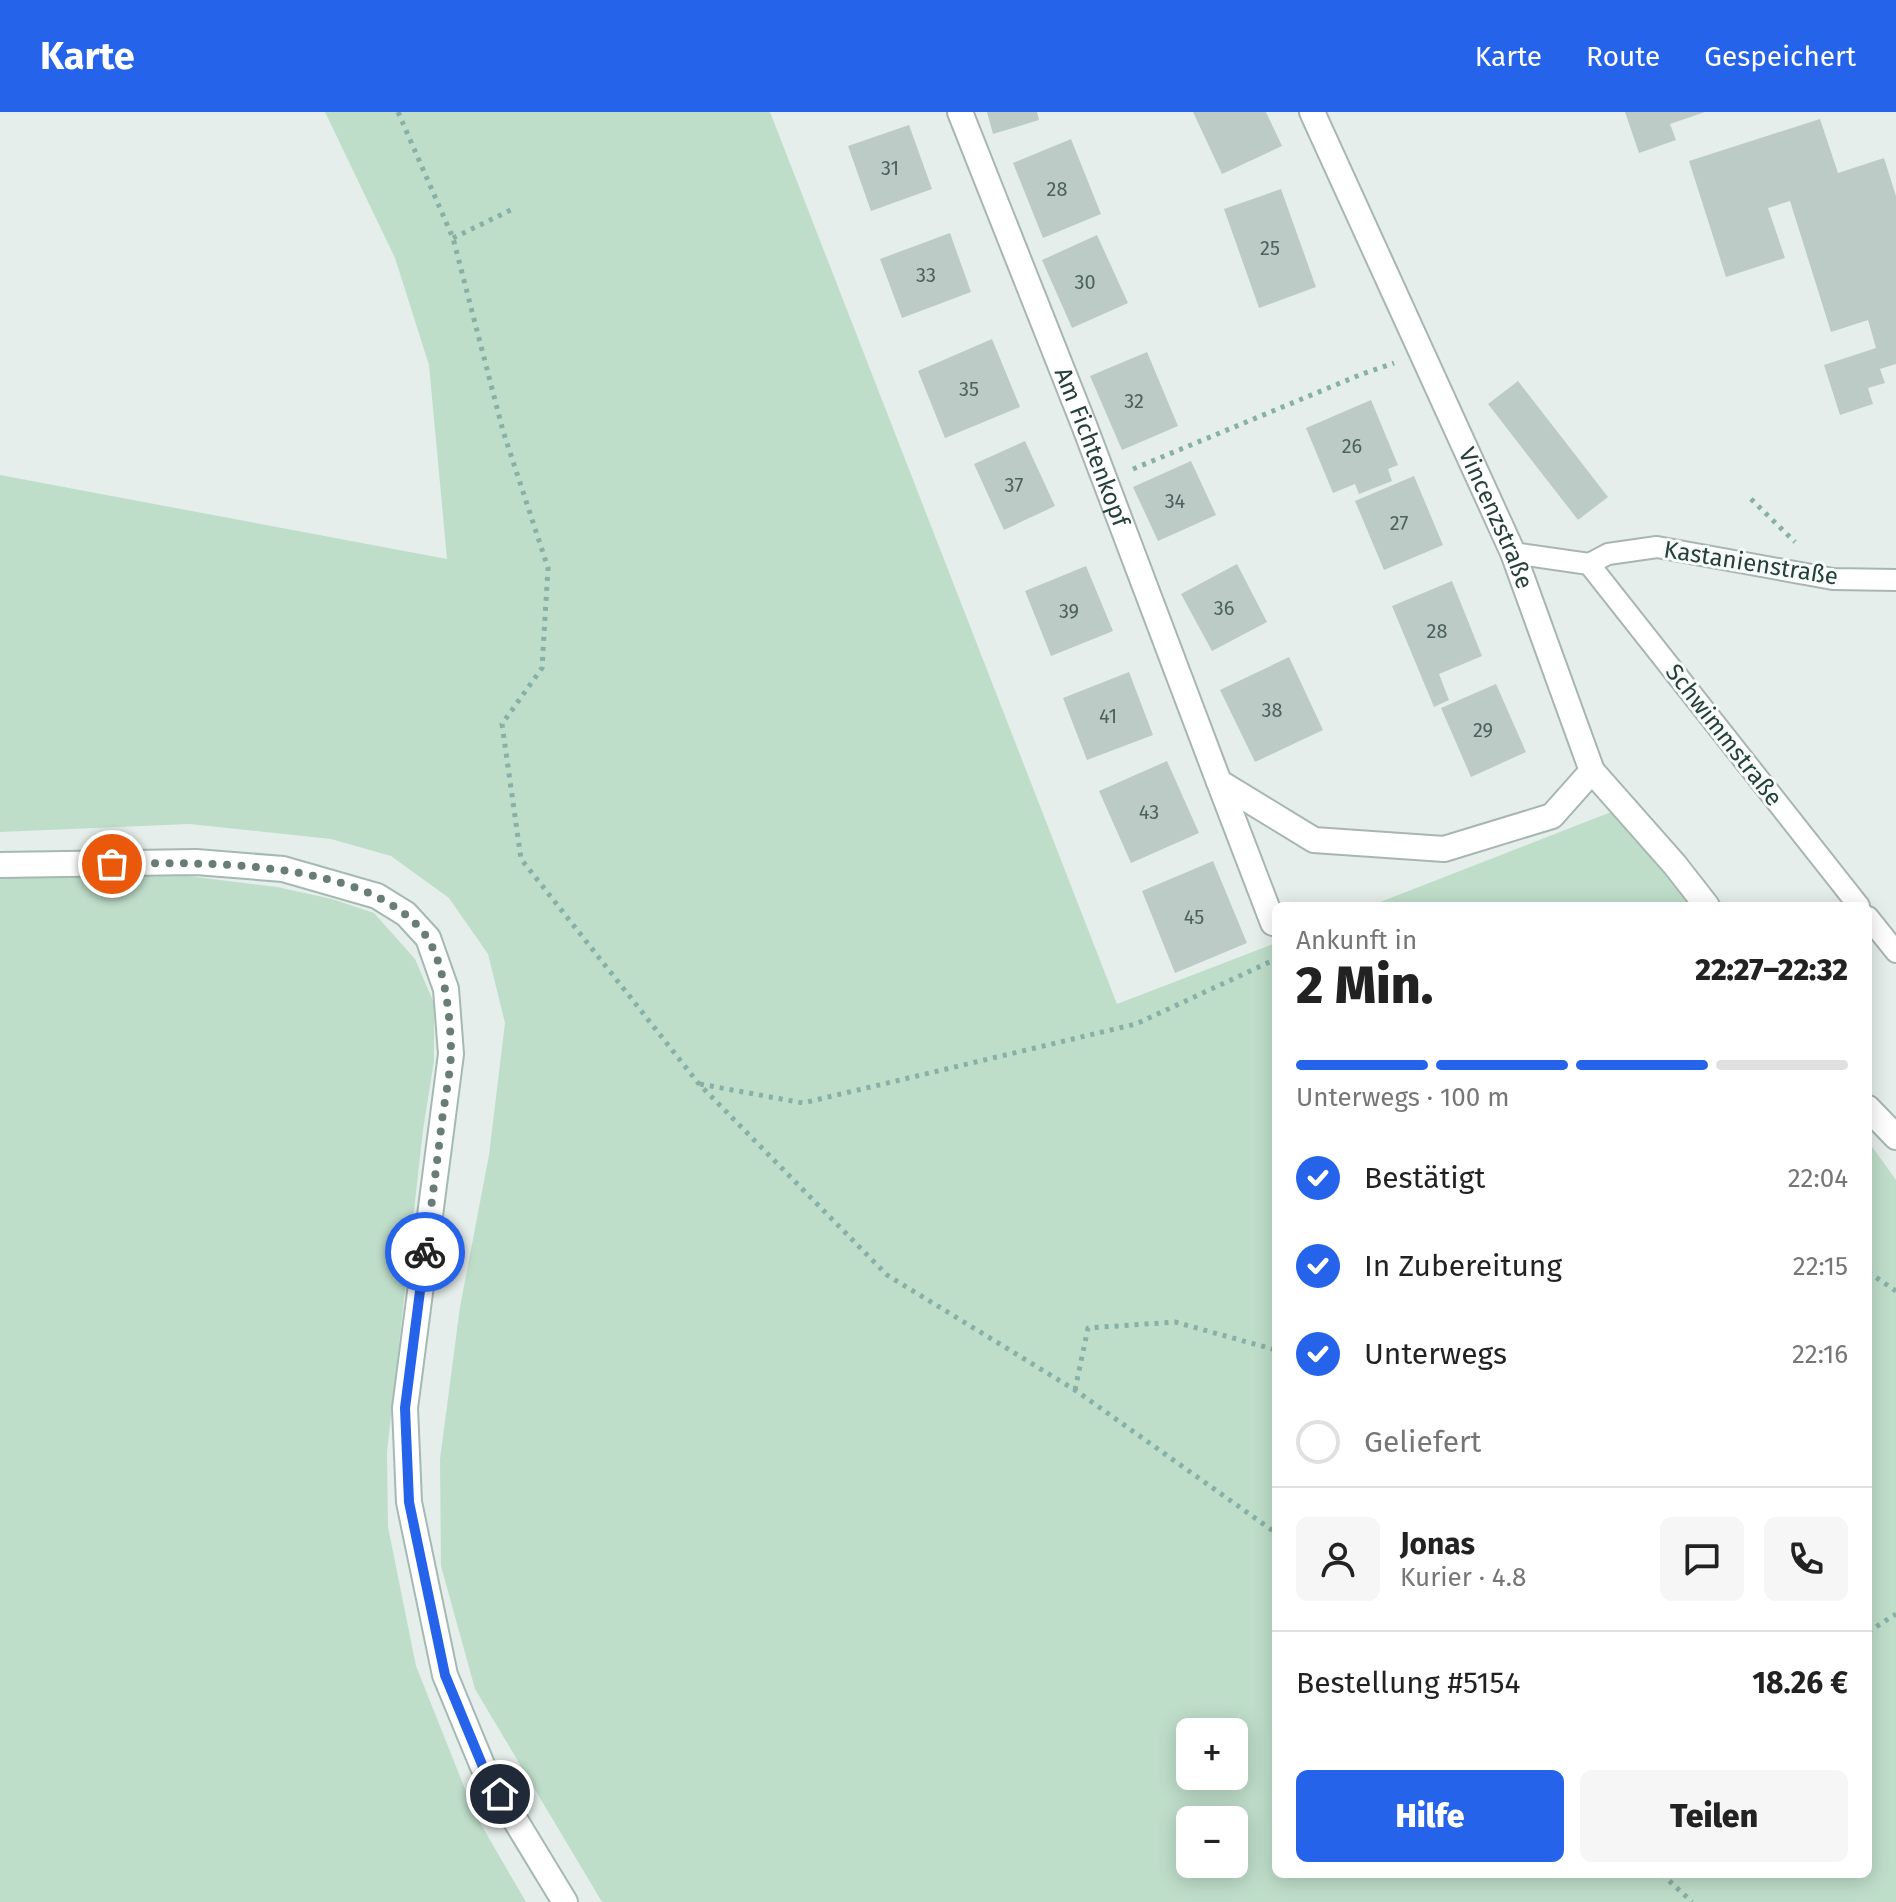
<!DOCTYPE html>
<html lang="de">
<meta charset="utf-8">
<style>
body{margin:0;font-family:"Fira Sans",sans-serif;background:#f6f6f6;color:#222;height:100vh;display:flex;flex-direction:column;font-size:30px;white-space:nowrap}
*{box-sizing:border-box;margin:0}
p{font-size:26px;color:#767676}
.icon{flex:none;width:44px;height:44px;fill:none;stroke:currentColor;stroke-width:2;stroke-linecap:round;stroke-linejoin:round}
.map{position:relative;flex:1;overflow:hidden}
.drawer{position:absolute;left:1272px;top:790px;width:600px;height:976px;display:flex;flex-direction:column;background:#fff;border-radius:12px;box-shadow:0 4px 20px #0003}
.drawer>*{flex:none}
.controls{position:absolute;left:1176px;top:1606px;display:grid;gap:16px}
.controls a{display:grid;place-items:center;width:72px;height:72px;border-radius:12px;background:#fff;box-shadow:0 4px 20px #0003;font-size:40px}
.pin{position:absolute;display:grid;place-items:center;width:68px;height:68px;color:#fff;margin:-34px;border:4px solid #fff;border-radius:50%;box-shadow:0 2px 8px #0007}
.courier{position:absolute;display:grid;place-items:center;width:80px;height:80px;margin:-40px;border:6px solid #2563eb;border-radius:50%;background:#fff;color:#222;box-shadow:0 2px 10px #0007}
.summary em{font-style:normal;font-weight:800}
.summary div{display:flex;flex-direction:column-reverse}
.summary{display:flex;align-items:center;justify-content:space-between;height:136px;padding:0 24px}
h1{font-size:52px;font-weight:800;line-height:60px}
.bar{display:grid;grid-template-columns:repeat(4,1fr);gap:12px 8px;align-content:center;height:96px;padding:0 24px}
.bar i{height:10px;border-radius:6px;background:#e0e0e0}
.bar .current{background:#2563eb}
.bar p{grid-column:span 4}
.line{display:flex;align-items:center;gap:20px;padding:0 24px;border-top:2px solid #e0e0e0}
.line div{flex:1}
.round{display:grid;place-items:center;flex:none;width:84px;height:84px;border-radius:12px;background:#f6f6f6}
ol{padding:0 24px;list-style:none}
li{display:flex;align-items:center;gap:24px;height:88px}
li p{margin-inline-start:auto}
li .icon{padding:8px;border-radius:50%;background:#2563eb;color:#fff;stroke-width:4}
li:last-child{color:#767676}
li i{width:44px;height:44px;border:4px solid #e0e0e0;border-radius:50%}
.primary-button{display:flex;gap:16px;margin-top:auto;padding:16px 24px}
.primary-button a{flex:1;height:92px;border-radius:12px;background:#2563eb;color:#fff;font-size:32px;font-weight:800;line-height:92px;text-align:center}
.primary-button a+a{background:#f6f6f6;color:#222}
header{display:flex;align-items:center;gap:48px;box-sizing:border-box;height:112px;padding:0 40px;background:#2563eb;color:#fff}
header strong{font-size:38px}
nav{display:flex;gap:44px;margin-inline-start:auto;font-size:28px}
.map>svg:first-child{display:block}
</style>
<header>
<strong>Karte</strong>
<nav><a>Karte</a><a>Route</a><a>Gespeichert</a></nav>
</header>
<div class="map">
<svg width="1896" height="1790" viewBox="0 0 1896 1790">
<rect width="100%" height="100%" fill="#e5eeea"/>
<path fill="#bfdeca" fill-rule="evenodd" d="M325 0H770L1117 892 1276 831V1762H1868V1029L1896 1068V1790H602L475 1577 441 1454 440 1347 460 1195 489 1043 505 911 488 842 449 786 391 744 331 727 189 712 0 720V363L447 447 429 253 395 146ZM1234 1620V1664H1190V1620ZM1234 1708V1752H1190V1708Z
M1624 695 1696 794H1370Z
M188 764 277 775 332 787 374 801 415 847 434 891V949L423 1018 387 1340 388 1415 416 1554 475 1702 526 1790H0V766Z"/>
<path fill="#bdcbc7" d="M987 0H1037L1039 8 993 22Z
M1193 0H1266L1282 34 1222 62Z
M1625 0H1705L1670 12 1676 28 1639 41Z
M1820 7 1838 61 1884 46 1896 84V252L1880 257 1885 271 1868 276 1873 292 1840 303 1824 253 1876 236 1868 208 1831 220 1790 89 1768 96 1785 146 1726 165 1689 49Z
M909 13 932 77 871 99 848 34Z
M1071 27 1101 102 1043 126 1013 51Z
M1281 77 1316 175 1259 196 1224 97Z
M950 121 971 180 902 206 880 147Z
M1097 123 1128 191 1072 216 1042 148Z
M992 227 1020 295 945 326 918 259Z
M1147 240 1178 314 1122 338 1090 264Z
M1518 269 1608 385 1578 408 1488 292Z
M1371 288 1398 353 1388 357 1392 369 1359 382 1355 372 1333 381 1306 316Z
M1025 329 1055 394 1004 418 974 352Z
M1191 349 1216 403 1158 429 1133 375Z
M1414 364 1443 433 1384 458 1355 389Z
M1237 452 1267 510 1212 539 1181 482Z
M1086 454 1113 519 1051 544 1025 479Z
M1452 469 1482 544 1439 562 1449 588 1434 595 1392 494Z
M1289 545 1323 618 1255 650 1220 578Z
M1129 560 1153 623 1087 648 1063 586Z
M1496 572 1526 640 1471 665 1441 596Z
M1167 649 1199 721 1131 751 1099 679Z
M1213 749 1247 831 1175 861 1142 779Z"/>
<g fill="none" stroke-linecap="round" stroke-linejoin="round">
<defs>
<path id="lane" d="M1513 441 1589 452 1608 442 1657 435 1833 467 1896 468
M1589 452 1859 794
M1868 805 1896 840"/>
<g id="street">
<path id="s1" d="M960 0 1084 313 1219 670 1314 728 1444 737 1552 704 1592 659"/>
<path id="s2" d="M1312 0 1513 441 1592 659 1675 753 1707 794"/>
<path d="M1219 670 1273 811"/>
<path d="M1868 996 1896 1025"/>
</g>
<path id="secondary" d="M0 753 196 750 283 757 377 784 406 802 428 826 446 877 451 942 405 1296 409 1390 445 1563 483 1655 565 1790"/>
</defs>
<use href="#lane" stroke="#a8b6b2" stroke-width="24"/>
<use href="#street" stroke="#a8b6b2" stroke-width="28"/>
<use href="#secondary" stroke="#a4b9b3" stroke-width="28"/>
<path stroke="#87b0a6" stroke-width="5" stroke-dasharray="4 6" stroke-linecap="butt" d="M398 0 453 126 503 319 548 456 542 556 502 612 521 747 699 972 887 1163 1075 1278 1276 1421
M453 126 515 96
M1133 357 1362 262 1394 251
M1751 387 1795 430
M700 972 803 991 1136 912 1276 847
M1868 1160 1896 1179
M1075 1278 1088 1216 1175 1210 1276 1238
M1868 1520 1896 1502
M1662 1762 1692 1790"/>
<use href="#lane" stroke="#fff" stroke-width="20"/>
<use href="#street" stroke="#fff" stroke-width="24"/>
<use href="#secondary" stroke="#fff" stroke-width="24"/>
</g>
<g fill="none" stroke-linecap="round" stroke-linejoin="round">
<path stroke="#687c78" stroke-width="8" stroke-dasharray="0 14.4" d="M112 752C199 750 370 746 426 824 445 851 451 909 451 942 450 963 445 986 442 1008 437 1052 431 1096 425 1140"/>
<path stroke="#2563eb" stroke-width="10" d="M425 1140 405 1296 409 1390 445 1563 483 1655 500 1682"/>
</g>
<g text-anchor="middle" stroke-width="6" stroke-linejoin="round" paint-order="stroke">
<g font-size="20" fill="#4b625d">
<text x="890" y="63">31</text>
<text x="1057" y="84">28</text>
<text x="1270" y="143">25</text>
<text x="926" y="170">33</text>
<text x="1085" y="177">30</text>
<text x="969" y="284">35</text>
<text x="1134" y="296">32</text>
<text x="1352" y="341">26</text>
<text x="1014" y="380">37</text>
<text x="1175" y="396">34</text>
<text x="1399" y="418">27</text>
<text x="1224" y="503">36</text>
<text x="1069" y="506">39</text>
<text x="1437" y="526">28</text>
<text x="1272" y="605">38</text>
<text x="1108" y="611">41</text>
<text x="1483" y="625">29</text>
<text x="1149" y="707">43</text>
<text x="1194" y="812">45</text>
</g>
<g font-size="24" fill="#253f3a" stroke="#f6faf8">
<text dy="8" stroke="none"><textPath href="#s1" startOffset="360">Am Fichtenkopf</textPath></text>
<text dy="8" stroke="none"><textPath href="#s2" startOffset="446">Vincenzstraße</textPath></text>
<text transform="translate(1751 451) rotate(9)" y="8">Kastanienstraße</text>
<text transform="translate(1724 623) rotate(52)" y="8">Schwimmstraße</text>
</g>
</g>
</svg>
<div class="controls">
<a>+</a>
<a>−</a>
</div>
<div class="pin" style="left:112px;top:752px;background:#ea580c"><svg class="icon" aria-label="bag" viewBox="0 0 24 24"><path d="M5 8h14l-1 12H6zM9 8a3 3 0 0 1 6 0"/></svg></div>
<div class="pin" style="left:500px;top:1682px;background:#1f2937"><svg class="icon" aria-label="home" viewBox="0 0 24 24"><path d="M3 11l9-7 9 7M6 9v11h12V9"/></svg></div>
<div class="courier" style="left:425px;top:1140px"><svg class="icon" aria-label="bike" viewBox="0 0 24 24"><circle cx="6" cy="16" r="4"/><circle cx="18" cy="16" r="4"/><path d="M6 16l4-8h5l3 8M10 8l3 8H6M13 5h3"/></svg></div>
<section class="drawer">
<div class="summary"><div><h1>2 Min.</h1><p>Ankunft in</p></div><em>22:27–22:32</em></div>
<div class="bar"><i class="current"></i><i class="current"></i><i class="current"></i><i></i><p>Unterwegs · 100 m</p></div>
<ol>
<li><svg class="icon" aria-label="check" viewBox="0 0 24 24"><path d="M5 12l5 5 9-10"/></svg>Bestätigt<p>22:04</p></li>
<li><svg class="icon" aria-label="check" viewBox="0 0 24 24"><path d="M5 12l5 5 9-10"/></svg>In Zubereitung<p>22:15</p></li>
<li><svg class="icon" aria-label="check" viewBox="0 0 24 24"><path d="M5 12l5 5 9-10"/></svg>Unterwegs<p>22:16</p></li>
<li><i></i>Geliefert</li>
</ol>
<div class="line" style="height:144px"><a class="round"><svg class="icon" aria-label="person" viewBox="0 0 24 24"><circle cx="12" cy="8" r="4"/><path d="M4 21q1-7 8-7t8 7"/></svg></a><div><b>Jonas</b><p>Kurier · 4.8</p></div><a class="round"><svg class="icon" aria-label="chat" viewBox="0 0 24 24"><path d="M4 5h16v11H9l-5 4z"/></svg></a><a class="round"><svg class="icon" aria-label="phone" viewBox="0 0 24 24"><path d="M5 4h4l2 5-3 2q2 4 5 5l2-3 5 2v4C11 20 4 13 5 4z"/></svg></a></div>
<div class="line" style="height:104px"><div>Bestellung #5154</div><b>18.26 €</b></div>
<div class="primary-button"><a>Hilfe</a><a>Teilen</a></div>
</section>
</div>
